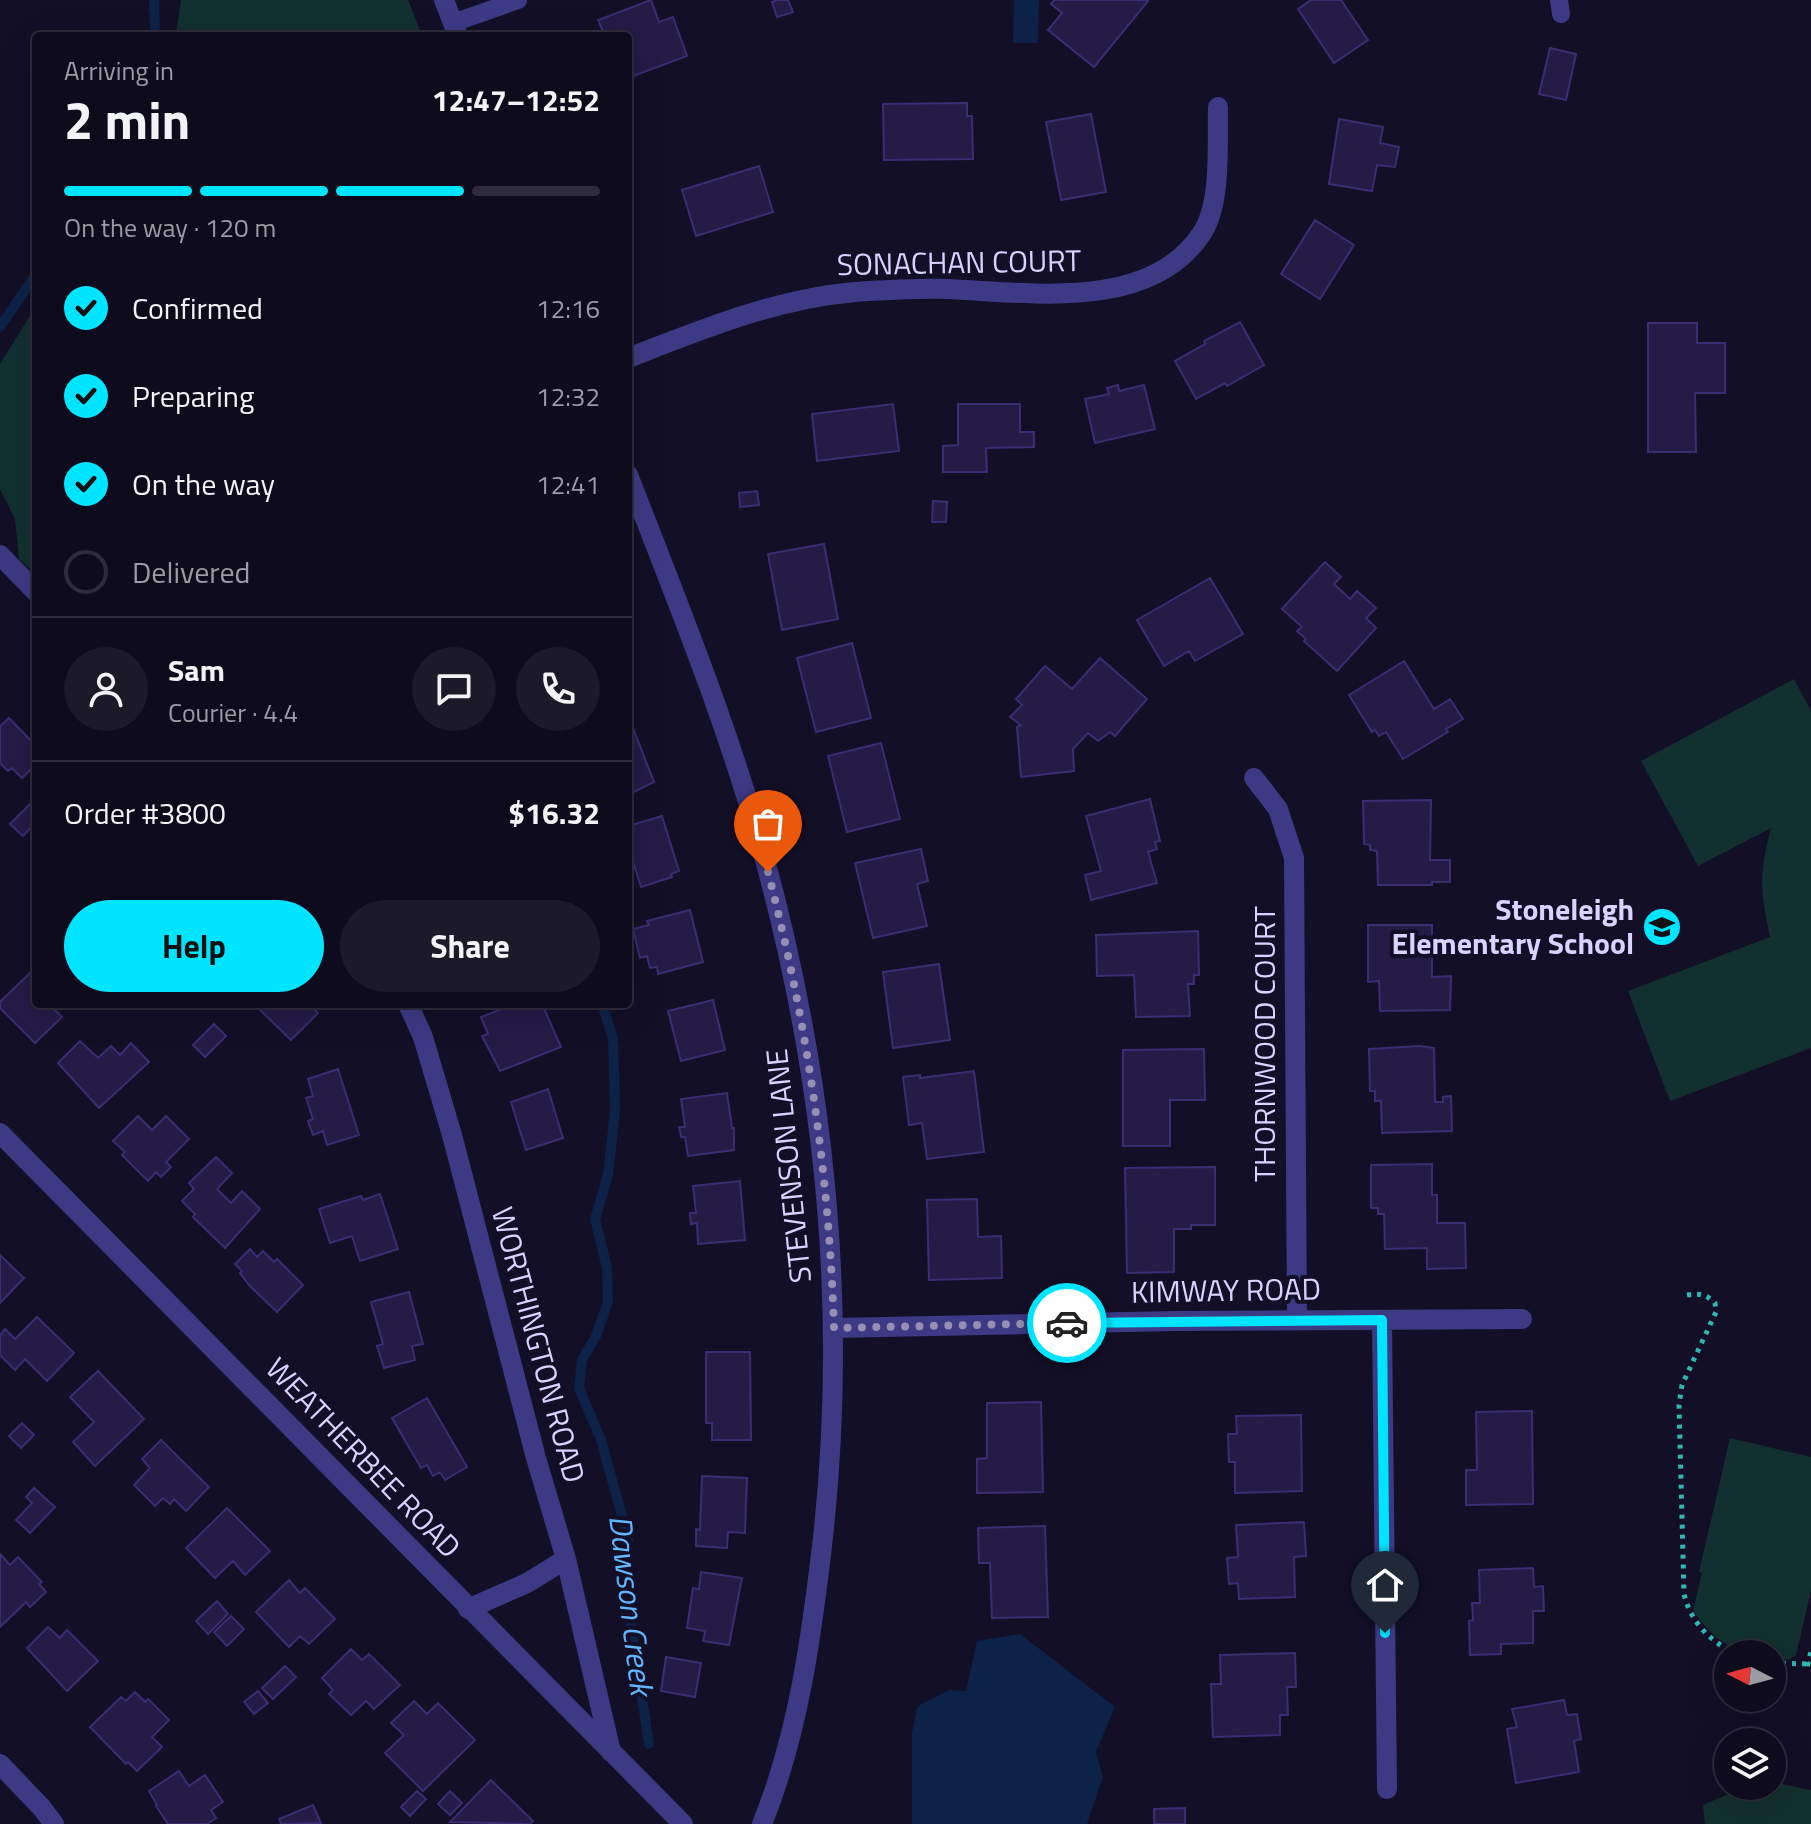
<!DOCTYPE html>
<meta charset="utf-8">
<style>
body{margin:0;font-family:"Titillium Web",sans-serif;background:#1c1929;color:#f1f3f6;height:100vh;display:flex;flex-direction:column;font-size:30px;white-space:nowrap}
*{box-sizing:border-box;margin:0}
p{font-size:26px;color:#9b9ba3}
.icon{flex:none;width:44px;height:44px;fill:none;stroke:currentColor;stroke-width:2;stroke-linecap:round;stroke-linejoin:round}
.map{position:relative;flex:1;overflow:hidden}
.panel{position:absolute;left:32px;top:32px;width:600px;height:976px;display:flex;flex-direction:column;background:#0e0b1c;border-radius:8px;box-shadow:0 8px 32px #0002,0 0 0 2px #2e2b3b}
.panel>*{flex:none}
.needle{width:52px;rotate:276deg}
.controls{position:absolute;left:1714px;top:1640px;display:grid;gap:16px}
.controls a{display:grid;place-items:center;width:72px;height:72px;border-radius:50%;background:#0e0b1c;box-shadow:0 8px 32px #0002,0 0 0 2px #2e2b3b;font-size:40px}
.pin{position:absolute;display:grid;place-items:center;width:68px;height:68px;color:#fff;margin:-82px -34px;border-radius:50% 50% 50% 0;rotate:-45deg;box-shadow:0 0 8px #0007}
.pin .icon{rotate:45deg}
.courier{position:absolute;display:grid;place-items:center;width:80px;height:80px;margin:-40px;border:6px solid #00e5ff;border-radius:50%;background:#fff;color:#222;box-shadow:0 2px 10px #0007}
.headline em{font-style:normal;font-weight:700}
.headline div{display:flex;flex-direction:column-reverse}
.headline{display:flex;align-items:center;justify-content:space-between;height:136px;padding:0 32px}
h1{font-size:52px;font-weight:700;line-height:60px}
.bar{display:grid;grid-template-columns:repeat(4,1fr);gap:12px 8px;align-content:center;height:96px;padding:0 32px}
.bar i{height:10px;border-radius:6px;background:#2e2b3b}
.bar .active{background:#00e5ff}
.bar p{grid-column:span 4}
.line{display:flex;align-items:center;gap:20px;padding:0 32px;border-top:2px solid #2e2b3b}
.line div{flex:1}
.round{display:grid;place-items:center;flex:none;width:84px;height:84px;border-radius:42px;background:#1c1929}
ol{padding:0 32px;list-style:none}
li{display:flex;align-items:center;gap:24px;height:88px}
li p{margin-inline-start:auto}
li .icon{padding:8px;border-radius:50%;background:#00e5ff;color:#111;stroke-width:4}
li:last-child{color:#9b9ba3}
li i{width:44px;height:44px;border:4px solid #2e2b3b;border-radius:50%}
.cta{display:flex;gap:16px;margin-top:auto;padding:16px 32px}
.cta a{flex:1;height:92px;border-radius:48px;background:#00e5ff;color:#111;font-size:32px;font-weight:700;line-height:92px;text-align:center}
.cta a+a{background:#1c1929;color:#f1f3f6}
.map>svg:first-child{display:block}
</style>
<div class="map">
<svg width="1811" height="1824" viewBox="0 0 1811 1824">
<rect width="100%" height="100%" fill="#130f26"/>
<path fill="#12302f" d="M181 0H408L422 36H176Z
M36 306V575L19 559 15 519 0 489V364Z
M1794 679 1811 711V1048L1670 1101 1628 991 1770 937C1760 892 1759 873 1771 828L1698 866 1641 761Z
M1730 1438 1811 1457V1591L1796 1655 1788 1660 1772 1658V1654C1732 1654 1716 1642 1693 1611L1702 1573 1699 1572Z
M1782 1784 1811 1790V1824H1705L1703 1805 1743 1788Z"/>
<path fill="#0c2248" d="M1014 0H1039L1038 43H1013Z
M1020 1634 1115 1707 1096 1752 1103 1777 1087 1824H912V1732L918 1706 950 1690 966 1691 977 1641Z"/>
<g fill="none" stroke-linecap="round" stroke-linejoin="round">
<path stroke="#0c2248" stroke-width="10" d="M154 0 155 36
M0 327 36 274
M602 1004 613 1038 615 1110 608 1175 595 1219 607 1268 608 1302 596 1336 582 1360 579 1388 601 1440 628 1538V1607L649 1744"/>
</g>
<path fill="#241b47" stroke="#3b2d73" stroke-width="2" d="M651 0 659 22 673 17 687 56 628 78V36H605L598 20Z
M778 0H788L793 12 777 17 772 2Z
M1054 0H1146L1148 1 1094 67 1048 30 1062 13 1051 4Z
M1311 0H1341L1368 40 1334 63 1298 9Z
M1550 48 1576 54 1566 100 1539 94Z
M967 103V116H972L973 159 884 160 883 104Z
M1091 114 1106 192 1061 200 1046 122Z
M1339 119 1383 127 1380 143 1399 147 1395 167 1377 165 1372 191 1329 184Z
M759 166 773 212 696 236 682 190Z
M1315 220 1354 245 1320 299 1281 274Z
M1240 322 1264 365 1227 386 1225 383 1196 399 1175 361 1205 344 1204 341Z
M1648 323H1697V343H1725V393H1695L1696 452H1648Z
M1118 385 1119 391 1144 385 1155 429 1095 443 1085 399 1109 394 1107 388Z
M893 404 899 451 817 461 812 414Z
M958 404H1020V432H1034V447L986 448 987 472H943V446L958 445Z
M757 491 759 505 740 507 739 493Z
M933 501 947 502 946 522H932Z
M824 544 838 619 782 630 768 554Z
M1325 562 1341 577 1334 584 1350 599 1357 591 1376 608 1366 618 1376 628 1337 671 1304 641 1306 639 1297 631 1302 627 1282 609Z
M1210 578 1243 634 1195 661 1189 651 1164 666 1137 620Z
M852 643 871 718 816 732 797 658Z
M1100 658 1147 699 1115 736 1110 732 1098 741 1088 733 1073 749 1074 771 1021 777 1017 727 1021 725 1010 717 1022 705 1016 699 1045 666 1072 689Z
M1404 661 1434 709 1450 699 1463 719 1446 729 1448 732 1403 759 1386 732 1379 736 1375 730 1372 732 1349 695Z
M9 718 36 746V764L22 778 12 768 8 771 0 763V726Z
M633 728 654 782 628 795V729Z
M881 743 900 819 847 832 828 756Z
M1150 799 1160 841 1155 842 1157 849 1148 852 1157 883 1091 900 1085 875 1101 871 1086 816Z
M1431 800 1430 860H1450V882H1432V885H1378L1377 851 1370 850V845L1364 844 1363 801Z
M33 801 36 804V822L23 836 10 824Z
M662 816 679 871 671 874 672 877 641 887 628 846V826Z
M921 849 928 881 917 884 927 926 873 938 855 863Z
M690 910 703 962 658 974 657 967 650 968 647 956 640 958 633 929 649 925 647 921Z
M1368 925H1432V977L1451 976 1450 1010 1380 1011 1379 981 1368 982Z
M1198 931 1199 975H1194V984H1188L1190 1016 1136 1017 1134 975 1097 976 1096 935Z
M939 964 950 1040 893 1048 883 972Z
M36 967V1004H49L62 1017 35 1043 0 1008V1002Z
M713 1000 725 1050 681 1061 668 1011Z
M254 1004H309L318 1013 291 1040Z
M514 1004H542L561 1047 500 1071 482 1036 488 1034 481 1017Z
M214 1024 226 1036 205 1057 193 1045Z
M80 1041 98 1058 111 1046 120 1055 131 1043 149 1062 99 1108 58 1063Z
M1420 1046 1434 1048 1435 1102H1443V1097L1451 1096 1452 1131 1382 1133 1381 1101H1375V1091H1370L1369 1049Z
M1204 1049 1205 1100H1170V1146H1123V1050Z
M338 1069 359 1135 327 1145 323 1131 313 1135 308 1121 313 1119 306 1098 313 1096 308 1079Z
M974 1071 984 1152 927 1159 922 1123 909 1125 903 1077 920 1075V1078Z
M548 1089 563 1138 526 1150 511 1102Z
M727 1093 732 1128H734V1150L688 1156 685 1137H681L679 1127H685L681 1099Z
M138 1116 152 1130 166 1116 189 1139 166 1162 171 1167 161 1177 156 1172 148 1181 122 1155 125 1152 113 1141Z
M216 1157 232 1173 217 1189 231 1203 242 1191 260 1209 225 1248 193 1217 195 1214 182 1201 194 1189 189 1183Z
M1432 1164V1195H1437V1223H1465L1466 1268 1427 1269V1248L1385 1249 1384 1214H1378V1208H1371V1165Z
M1215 1167V1225H1191V1229H1174V1272L1127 1273 1125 1168Z
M740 1181 745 1240 698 1244 697 1223 691 1224 690 1213H696L693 1186Z
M380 1194 398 1249 360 1261 352 1236 330 1243 319 1209 361 1196 363 1200Z
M977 1199 978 1237 1001 1236 1002 1278 929 1280 927 1200Z
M250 1249 257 1257 263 1251 274 1262 277 1259 303 1285 277 1312 249 1285 240 1273 242 1271 235 1264Z
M0 1255 24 1278 0 1303Z
M409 1292 423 1344 412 1346 415 1360 384 1368 377 1346 383 1344 371 1302Z
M37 1317 74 1353 47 1381 25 1359 15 1370 0 1355V1335L5 1329 15 1339Z
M706 1352H750L751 1440H712V1423H706Z
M98 1371 144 1419 95 1466 73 1442 94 1422 70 1397Z
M427 1398 467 1467 445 1480 440 1472 433 1476 427 1465 421 1468 392 1418Z
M1041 1402 1043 1492 977 1493V1459L987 1458V1403Z
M1532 1411 1533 1504 1466 1505V1470H1477L1476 1412Z
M1301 1415 1302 1491 1235 1493V1462H1229L1228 1434H1237L1236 1416Z
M22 1423 34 1435 21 1448 9 1436Z
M161 1440 209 1487 186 1511 174 1499 170 1504 163 1498 155 1506 134 1485 150 1468 142 1459Z
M702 1476 747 1478 745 1533 728 1532 727 1548 696 1546V1529L700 1530Z
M34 1488 55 1507 30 1533 16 1520 32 1503 26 1497Z
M227 1508 270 1551 245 1575 233 1561 215 1578 186 1548Z
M1304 1522 1306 1556 1294 1557 1295 1597 1239 1599 1238 1583 1229 1584 1227 1558 1238 1557 1236 1525Z
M1045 1526 1048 1617 992 1618 990 1563H979L978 1528Z
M0 1554 10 1565 18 1557 42 1582 39 1584 46 1592 30 1607 26 1602 0 1627Z
M1533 1568 1534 1587 1543 1586 1544 1611H1533V1643L1501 1644V1654L1470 1655 1469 1621 1473 1620 1472 1603H1480L1479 1570Z
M701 1572 742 1578 729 1645 703 1641 705 1631 687 1628 693 1588 699 1589Z
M289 1580 300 1593 305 1588 335 1619 309 1644 300 1636 289 1647 256 1612Z
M217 1601 228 1614 208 1634 196 1621Z
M231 1616 244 1629 227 1646 214 1632Z
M48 1627 60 1638 67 1630 98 1661 67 1691 27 1648Z
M351 1649 362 1660 369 1654 400 1685 374 1709 366 1701 351 1715 329 1694 333 1690 322 1678Z
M1295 1653 1296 1687H1287L1288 1715H1280V1735L1213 1737 1211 1684H1221L1220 1655Z
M666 1657 701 1663 695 1697 661 1691Z
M285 1666 296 1677 273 1699 262 1688Z
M258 1691 268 1703 254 1714 244 1702Z
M135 1692 145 1702 148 1699 169 1720 152 1737 162 1747 137 1771 128 1762 126 1764 90 1727 121 1697 126 1701Z
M1564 1700 1567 1715 1577 1714 1581 1739 1574 1741 1579 1772 1516 1783 1507 1729 1517 1727 1512 1709Z
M414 1701 427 1714 438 1703 475 1740 423 1791 385 1753 404 1735 391 1723Z
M179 1771 189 1786 205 1775 223 1802 211 1810 216 1818 207 1824H168L156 1806 157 1805 149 1791Z
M491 1780 533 1821 530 1824 450 1822Z
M417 1791 426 1799 410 1816 401 1807Z
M450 1791 462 1803 450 1815 438 1804Z
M313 1805 321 1823 281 1824 279 1819Z
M1185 1808V1824H1154V1809Z"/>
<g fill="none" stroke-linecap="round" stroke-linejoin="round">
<path stroke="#2fb8b0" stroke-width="5" stroke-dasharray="4 6" stroke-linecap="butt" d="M1687 1295C1699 1293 1706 1294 1715 1303L1716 1312 1682 1385 1679 1405 1684 1594C1691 1623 1710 1641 1736 1654
M1772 1663 1808 1664
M1810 1664H1808L1811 1651"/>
<path stroke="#3d3a85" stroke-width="18" d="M1559 0 1561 14
M453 23 518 0"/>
<path stroke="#3d3a85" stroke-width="20" d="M628 358C703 329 775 299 855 292 886 290 916 288 947 289 1027 292 1150 313 1202 233 1222 203 1217 142 1218 107
M0 555 36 592
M1254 778 1278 809 1294 858 1297 1320
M408 1004 423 1037 452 1135 536 1458 566 1559 611 1752
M0 1133 683 1824
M1382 1320 1387 1789
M834 1328 1176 1321 1522 1319
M468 1609 527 1583 566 1559
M0 1764 42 1808 54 1824"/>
<path stroke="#3d3a85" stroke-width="20" d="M444 0 458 36
M628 475C676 598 726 721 762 849 825 1076 849 1311 822 1546 811 1640 798 1735 762 1824"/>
</g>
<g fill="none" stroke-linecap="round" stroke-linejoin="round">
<path stroke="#948fb3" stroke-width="8" stroke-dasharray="0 14.4" d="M768 872C807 1022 829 1173 834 1328L1067 1323"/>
<path stroke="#00e5ff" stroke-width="10" d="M1067 1323 1382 1320 1385 1633"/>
</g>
<defs>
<symbol id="school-disc" viewBox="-11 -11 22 22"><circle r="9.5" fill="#00e5ff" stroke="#130f26"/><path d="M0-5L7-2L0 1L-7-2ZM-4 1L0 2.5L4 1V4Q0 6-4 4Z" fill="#111"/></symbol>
</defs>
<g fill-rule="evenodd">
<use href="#school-disc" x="1640" y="905" width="44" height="44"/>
</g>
<g text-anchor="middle" stroke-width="8" stroke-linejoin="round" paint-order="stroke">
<g font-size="30" fill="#d9d4ff" stroke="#130f26">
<text transform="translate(959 263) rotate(-1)" y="10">SONACHAN COURT</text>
<text transform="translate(1265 1044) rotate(-90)" y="10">THORNWOOD COURT</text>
<text transform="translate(789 1166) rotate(-96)" y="10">STEVENSON LANE</text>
<text transform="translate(1226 1291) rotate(-1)" y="10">KIMWAY ROAD</text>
<text transform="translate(538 1345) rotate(75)" y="10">WORTHINGTON ROAD</text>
<text transform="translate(363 1458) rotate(46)" y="10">WEATHERBEE ROAD</text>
</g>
<g font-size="30" font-weight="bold" fill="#d9d4ff" stroke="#130f26" text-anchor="end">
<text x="1634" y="920">Stoneleigh<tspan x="1634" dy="34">Elementary School</tspan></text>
</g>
<g font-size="32" font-style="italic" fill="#62b6ff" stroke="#130f26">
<text transform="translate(631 1605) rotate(83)" y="11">Dawson Creek</text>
</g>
</g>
</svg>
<div class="controls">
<a><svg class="needle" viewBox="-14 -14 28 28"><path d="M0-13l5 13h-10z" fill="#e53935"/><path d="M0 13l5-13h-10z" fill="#9b9ba3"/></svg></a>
<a><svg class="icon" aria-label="layers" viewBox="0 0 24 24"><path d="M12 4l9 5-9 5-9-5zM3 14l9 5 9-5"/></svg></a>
</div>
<div class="pin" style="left:768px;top:872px;background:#ea580c"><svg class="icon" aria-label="bag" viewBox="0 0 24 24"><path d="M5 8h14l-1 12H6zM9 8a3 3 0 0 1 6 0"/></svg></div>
<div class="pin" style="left:1385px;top:1633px;background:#1f2937"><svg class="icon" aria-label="home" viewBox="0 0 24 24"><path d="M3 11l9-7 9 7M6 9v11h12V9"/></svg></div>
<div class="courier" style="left:1067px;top:1323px"><svg class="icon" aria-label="car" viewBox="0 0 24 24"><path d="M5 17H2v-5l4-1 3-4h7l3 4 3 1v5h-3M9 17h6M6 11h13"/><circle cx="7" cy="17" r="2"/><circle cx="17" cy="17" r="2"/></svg></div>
<section class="panel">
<div class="headline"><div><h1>2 min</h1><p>Arriving in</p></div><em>12:47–12:52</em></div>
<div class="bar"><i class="active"></i><i class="active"></i><i class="active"></i><i></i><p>On the way · 120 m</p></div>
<ol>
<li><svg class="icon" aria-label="check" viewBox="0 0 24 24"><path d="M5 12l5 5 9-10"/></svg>Confirmed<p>12:16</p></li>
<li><svg class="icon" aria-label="check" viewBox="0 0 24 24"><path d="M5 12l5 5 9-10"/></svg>Preparing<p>12:32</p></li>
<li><svg class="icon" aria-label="check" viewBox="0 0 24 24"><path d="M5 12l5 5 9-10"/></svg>On the way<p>12:41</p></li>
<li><i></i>Delivered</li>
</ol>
<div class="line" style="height:144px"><a class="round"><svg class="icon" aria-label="person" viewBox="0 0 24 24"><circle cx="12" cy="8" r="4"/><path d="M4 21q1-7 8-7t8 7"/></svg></a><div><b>Sam</b><p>Courier · 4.4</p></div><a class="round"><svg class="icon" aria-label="chat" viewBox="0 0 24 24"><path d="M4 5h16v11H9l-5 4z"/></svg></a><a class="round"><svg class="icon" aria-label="phone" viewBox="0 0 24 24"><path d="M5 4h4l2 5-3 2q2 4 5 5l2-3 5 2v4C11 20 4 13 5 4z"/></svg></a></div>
<div class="line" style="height:104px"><div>Order #3800</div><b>$16.32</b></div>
<div class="cta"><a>Help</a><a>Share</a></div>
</section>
</div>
